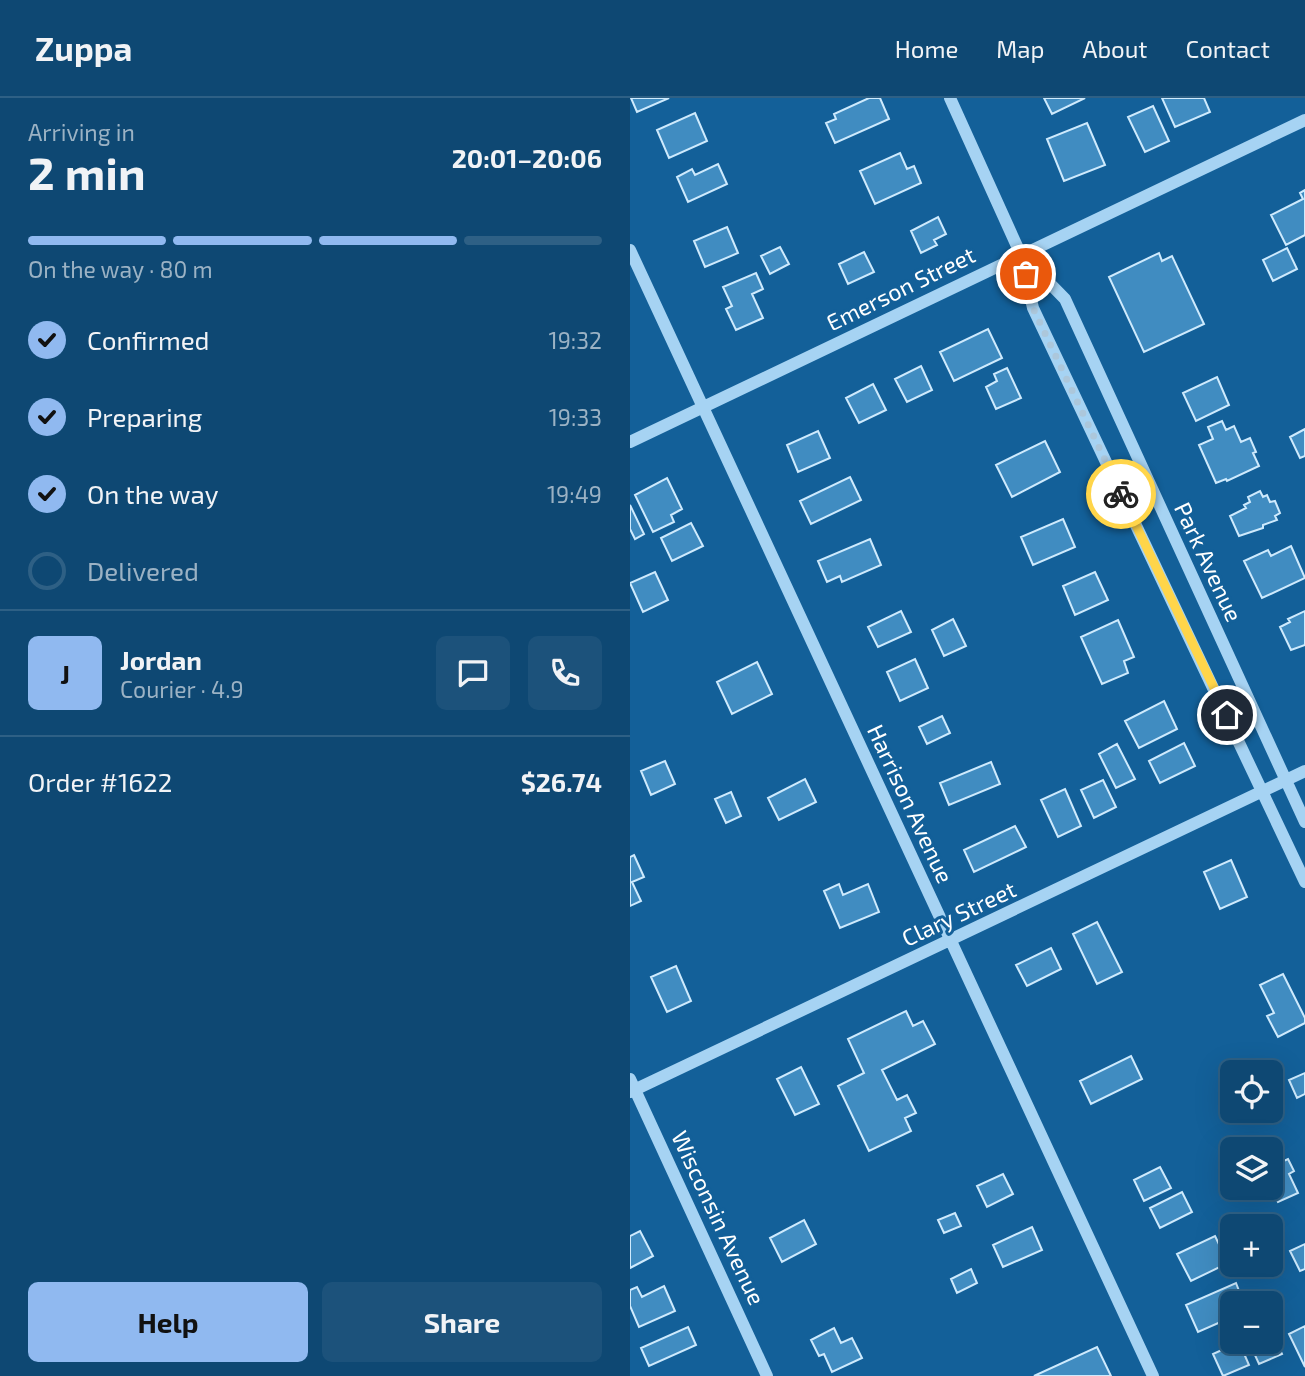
<!DOCTYPE html>
<meta charset="utf-8">
<style>
body{margin:0;font-family:"Exo 2",sans-serif;background:#1c527b;color:#f1f3f6;height:100vh;display:flex;flex-direction:column;font-size:26px;white-space:nowrap}
*{box-sizing:border-box;margin:0}
p{font-size:23px;color:#9bb2c4}
.icon{flex:none;width:38px;height:38px;fill:none;stroke:currentColor;stroke-width:2;stroke-linecap:round;stroke-linejoin:round}
.map{position:relative;flex:1;overflow:hidden}
.details{display:flex;flex-direction:column;background:#0e4873;width:630px}
.details>*{flex:none}
.fabs{position:absolute;left:590px;top:962px;display:grid;gap:14px}
.fabs a{display:grid;place-items:center;width:63px;height:63px;border-radius:10px;background:#0e4873;box-shadow:0 7px 28px #0002,0 0 0 2px #2e6085;font-size:35px}
.pin{position:absolute;display:grid;place-items:center;width:60px;height:60px;color:#fff;margin:-30px;border:4px solid #fff;border-radius:50%;box-shadow:0 2px 7px #0007}
.courier{position:absolute;display:grid;place-items:center;width:70px;height:70px;margin:-35px;border:5px solid #ffd54a;border-radius:50%;background:#fff;color:#222;box-shadow:0 2px 9px #0007}
.summary em{font-style:normal;font-weight:700}
.summary div{display:flex;flex-direction:column-reverse}
.summary{display:flex;align-items:center;justify-content:space-between;height:119px;padding:0 28px}
h1{font-size:46px;font-weight:700;line-height:52px}
.bar{display:grid;grid-template-columns:repeat(4,1fr);gap:10px 7px;align-content:center;height:84px;padding:0 28px}
.bar i{height:9px;border-radius:5px;background:#2e6085}
.bar .selected{background:#90b9f0}
.bar p{grid-column:span 4}
.line{display:flex;align-items:center;gap:18px;padding:0 28px;border-top:2px solid #2e6085}
.line div{flex:1}
.round{display:grid;place-items:center;flex:none;width:74px;height:74px;border-radius:10px;background:#1c527b}
ol{padding:0 28px;list-style:none}
li{display:flex;align-items:center;gap:21px;height:77px}
li p{margin-inline-start:auto}
li .icon{padding:7px;border-radius:50%;background:#90b9f0;color:#111;stroke-width:4}
li:last-child{color:#9bb2c4}
li i{width:38px;height:38px;border:4px solid #2e6085;border-radius:50%}
.button{display:flex;gap:14px;margin-top:auto;padding:14px 28px}
.button a{flex:1;height:80px;border-radius:10px;background:#90b9f0;color:#111;font-size:28px;font-weight:700;line-height:80px;text-align:center}
.button a+a{background:#1c527b;color:#f1f3f6}
header{display:flex;align-items:center;gap:42px;box-sizing:border-box;height:98px;padding:0 35px;background:#0e4873;border-bottom:2px solid #2e6085}
header strong{font-size:33px}
nav{display:flex;gap:38px;margin-inline-start:auto;font-size:24px}
main{display:flex;flex:1;min-height:0}
.map>svg:first-child{display:block}
</style>
<header>
<strong>Zuppa</strong>
<nav><a>Home</a><a>Map</a><a>About</a><a>Contact</a></nav>
</header>
<main>
<section class="details">
<div class="summary"><div><h1>2 min</h1><p>Arriving in</p></div><em>20:01–20:06</em></div>
<div class="bar"><i class="selected"></i><i class="selected"></i><i class="selected"></i><i></i><p>On the way · 80 m</p></div>
<ol>
<li><svg class="icon" aria-label="check" viewBox="0 0 24 24"><path d="M5 12l5 5 9-10"/></svg>Confirmed<p>19:32</p></li>
<li><svg class="icon" aria-label="check" viewBox="0 0 24 24"><path d="M5 12l5 5 9-10"/></svg>Preparing<p>19:33</p></li>
<li><svg class="icon" aria-label="check" viewBox="0 0 24 24"><path d="M5 12l5 5 9-10"/></svg>On the way<p>19:49</p></li>
<li><i></i>Delivered</li>
</ol>
<div class="line" style="height:126px"><b class="round" style="background:#90b9f0;color:#111">J</b><div><b>Jordan</b><p>Courier · 4.9</p></div><a class="round"><svg class="icon" aria-label="chat" viewBox="0 0 24 24"><path d="M4 5h16v11H9l-5 4z"/></svg></a><a class="round"><svg class="icon" aria-label="phone" viewBox="0 0 24 24"><path d="M5 4h4l2 5-3 2q2 4 5 5l2-3 5 2v4C11 20 4 13 5 4z"/></svg></a></div>
<div class="line" style="height:91px"><div>Order #1622</div><b>$26.74</b></div>
<div class="button"><a>Help</a><a>Share</a></div>
</section>
<div class="map">
<svg width="675" height="1278" viewBox="0 0 675 1278">
<rect width="100%" height="100%" fill="#136099"/>
<path fill="#408cc1" stroke="#ceeafd" stroke-width="2" d="M1 0H39L7 14Z
M239 0H250L259 21 205 45 196 25 206 21 204 16Z
M414 0H455L422 16Z
M532 0H574L580 14 545 29Z
M523 8 539 43 515 54 498 19Z
M65 15 77 43 39 60 27 32Z
M457 25 475 67 434 83 417 41Z
M270 55 277 71 284 68 291 85 245 106 230 73Z
M88 66 97 86 58 104 47 79 62 71 65 77Z
M675 92V137L656 147 641 117 673 101 670 95Z
M308 119 316 136 304 142 307 147 291 155 281 133Z
M97 129 108 155 75 169 64 143Z
M150 149 159 166 140 176 131 158Z
M657 150 667 171 643 183 633 162Z
M234 154 244 174 218 186 209 166Z
M529 155 532 163 542 158 574 226 514 254 479 179Z
M126 175 133 191 122 196 133 220 106 232 96 211 102 208 93 189Z
M358 231 372 260 324 283 310 254Z
M291 268 302 292 277 304 265 281Z
M377 270 391 300 366 311 356 289 367 283 364 276Z
M587 279 599 307 566 323 553 295Z
M243 286 256 312 229 325 216 300Z
M592 323 596 332 604 328 611 344 620 340 626 354 623 355 629 368 597 383 596 381 586 385 569 347 583 341 578 329Z
M675 331V358L670 360 660 339Z
M188 333 200 360 168 374 157 347Z
M415 343 430 374 382 399 366 367Z
M220 379 231 402 181 426 170 403Z
M37 380 52 411 41 417 44 424 23 434 5 397Z
M630 393 633 399 637 397 640 404 645 403 650 415 645 418 647 422 633 427V430L609 438 600 418 616 410 614 407 620 404 618 399Z
M0 407 14 436 5 441 0 431Z
M433 421 445 449 403 467 391 439Z
M61 425 73 448 42 463 31 440Z
M240 441 251 467 212 484 210 478 197 484 188 463Z
M661 448 675 480 632 500 614 463 638 452 641 458Z
M25 474 38 502 13 514 0 485Z
M465 474 478 502 445 517 433 488Z
M271 513 281 534 248 549 238 529Z
M675 513V547L661 552 650 529 660 524 658 521Z
M323 521 336 548 314 558 302 532Z
M488 522 504 559 494 563 498 575 472 586 451 539Z
M285 561 298 590 270 603 257 574Z
M127 564 142 596 102 616 87 584Z
M534 603 547 631 509 650 495 623Z
M312 618 320 635 297 646 289 629Z
M554 645 565 668 530 685 519 663Z
M487 646 505 681 486 690 469 656Z
M35 663 45 686 21 697 11 673Z
M361 664 370 686 319 707 310 685Z
M175 681 186 704 149 722 138 700Z
M473 682 486 709 464 720 451 692Z
M435 691 451 728 428 739 411 702Z
M101 694 111 718 96 725 85 701Z
M385 728 396 749 344 774 334 752Z
M4 757 14 779 2 784 11 803 0 808V759Z
M601 762 617 799 590 811 574 774Z
M209 786 213 797 238 786 249 814 210 830 194 793Z
M467 824 492 874 467 886 443 836Z
M421 850 431 871 397 888 386 867Z
M46 868 61 903 37 914 21 879Z
M653 876 675 920V925L648 939 637 918 644 915 630 887Z
M276 913 283 928 293 923 305 946 252 972 267 1002 277 997 286 1015 275 1020 281 1033 239 1053 208 988 234 975 218 941Z
M501 958 512 981 461 1006 450 983Z
M171 969 189 1006 165 1017 147 981Z
M675 975V996L667 1000 659 982Z
M658 1061 664 1073 659 1076 668 1095 648 1104 640 1088V1069Z
M530 1069 541 1090 514 1103 504 1082Z
M602 1074V1090H620L605 1098 595 1078Z
M373 1076 383 1096 357 1109 347 1088Z
M552 1094 562 1114 530 1130 520 1110Z
M325 1115 331 1128 314 1135 308 1122Z
M174 1122 186 1146 152 1164 140 1140Z
M402 1129 412 1152 373 1169 363 1147Z
M10 1133 23 1158 0 1170V1138Z
M585 1138 598 1165 561 1183 547 1156Z
M675 1146V1171L670 1173 660 1153Z
M341 1171 347 1185 327 1195 321 1181Z
M606 1185 613 1203 602 1206V1219L568 1234 556 1207Z
M34 1188 45 1213 9 1229 0 1208V1192L7 1189 12 1199Z
M675 1228V1269L659 1236Z
M58 1229 66 1247 19 1268 11 1250Z
M204 1230 211 1245 222 1240 232 1260 202 1274 194 1256 189 1258 181 1242Z
M640 1231 652 1256 629 1266 619 1244H640Z
M609 1244 619 1267 593 1278 583 1256Z
M467 1249 481 1278H404Z"/>
<g fill="none" stroke-linecap="round" stroke-linejoin="round">
<path stroke="#a6d3f3" stroke-width="12" d="M320 0 391 157 403 210 675 784
M0 152 523 1278
M392 157 435 201 675 724
M0 344 675 22
M0 981 137 1278
M0 994 675 673"/>
</g>
<g fill="none" stroke-linecap="round" stroke-linejoin="round">
<path stroke="#acc7db" stroke-width="7" stroke-dasharray="0 12.6" d="M396 176 403 210 491 396"/>
<path stroke="#ffd54a" stroke-width="9" d="M491 396 597 617"/>
</g>
<g text-anchor="middle" stroke-width="6" stroke-linejoin="round" paint-order="stroke">
<g font-size="23" fill="#fff" stroke="#136099">
<text transform="translate(271 191) rotate(-26)" y="8">Emerson Street</text>
<text transform="translate(578 464) rotate(65)" y="8">Park Avenue</text>
<text transform="translate(280 706) rotate(65)" y="8">Harrison Avenue</text>
<text transform="translate(329 816) rotate(-25)" y="8">Clary Street</text>
<text transform="translate(88 1120) rotate(65)" y="8">Wisconsin Avenue</text>
</g>
</g>
</svg>
<div class="fabs">
<a><svg class="icon" aria-label="locate" viewBox="0 0 24 24"><circle cx="12" cy="12" r="6"/><path d="M12 2v4M12 18v4M2 12h4M18 12h4"/></svg></a>
<a><svg class="icon" aria-label="layers" viewBox="0 0 24 24"><path d="M12 4l9 5-9 5-9-5zM3 14l9 5 9-5"/></svg></a>
<a>+</a>
<a>−</a>
</div>
<div class="pin" style="left:396px;top:176px;background:#ea580c"><svg class="icon" aria-label="bag" viewBox="0 0 24 24"><path d="M5 8h14l-1 12H6zM9 8a3 3 0 0 1 6 0"/></svg></div>
<div class="pin" style="left:597px;top:617px;background:#1f2937"><svg class="icon" aria-label="home" viewBox="0 0 24 24"><path d="M3 11l9-7 9 7M6 9v11h12V9"/></svg></div>
<div class="courier" style="left:491px;top:396px"><svg class="icon" aria-label="bike" viewBox="0 0 24 24"><circle cx="6" cy="16" r="4"/><circle cx="18" cy="16" r="4"/><path d="M6 16l4-8h5l3 8M10 8l3 8H6M13 5h3"/></svg></div>
</div>
</main>
